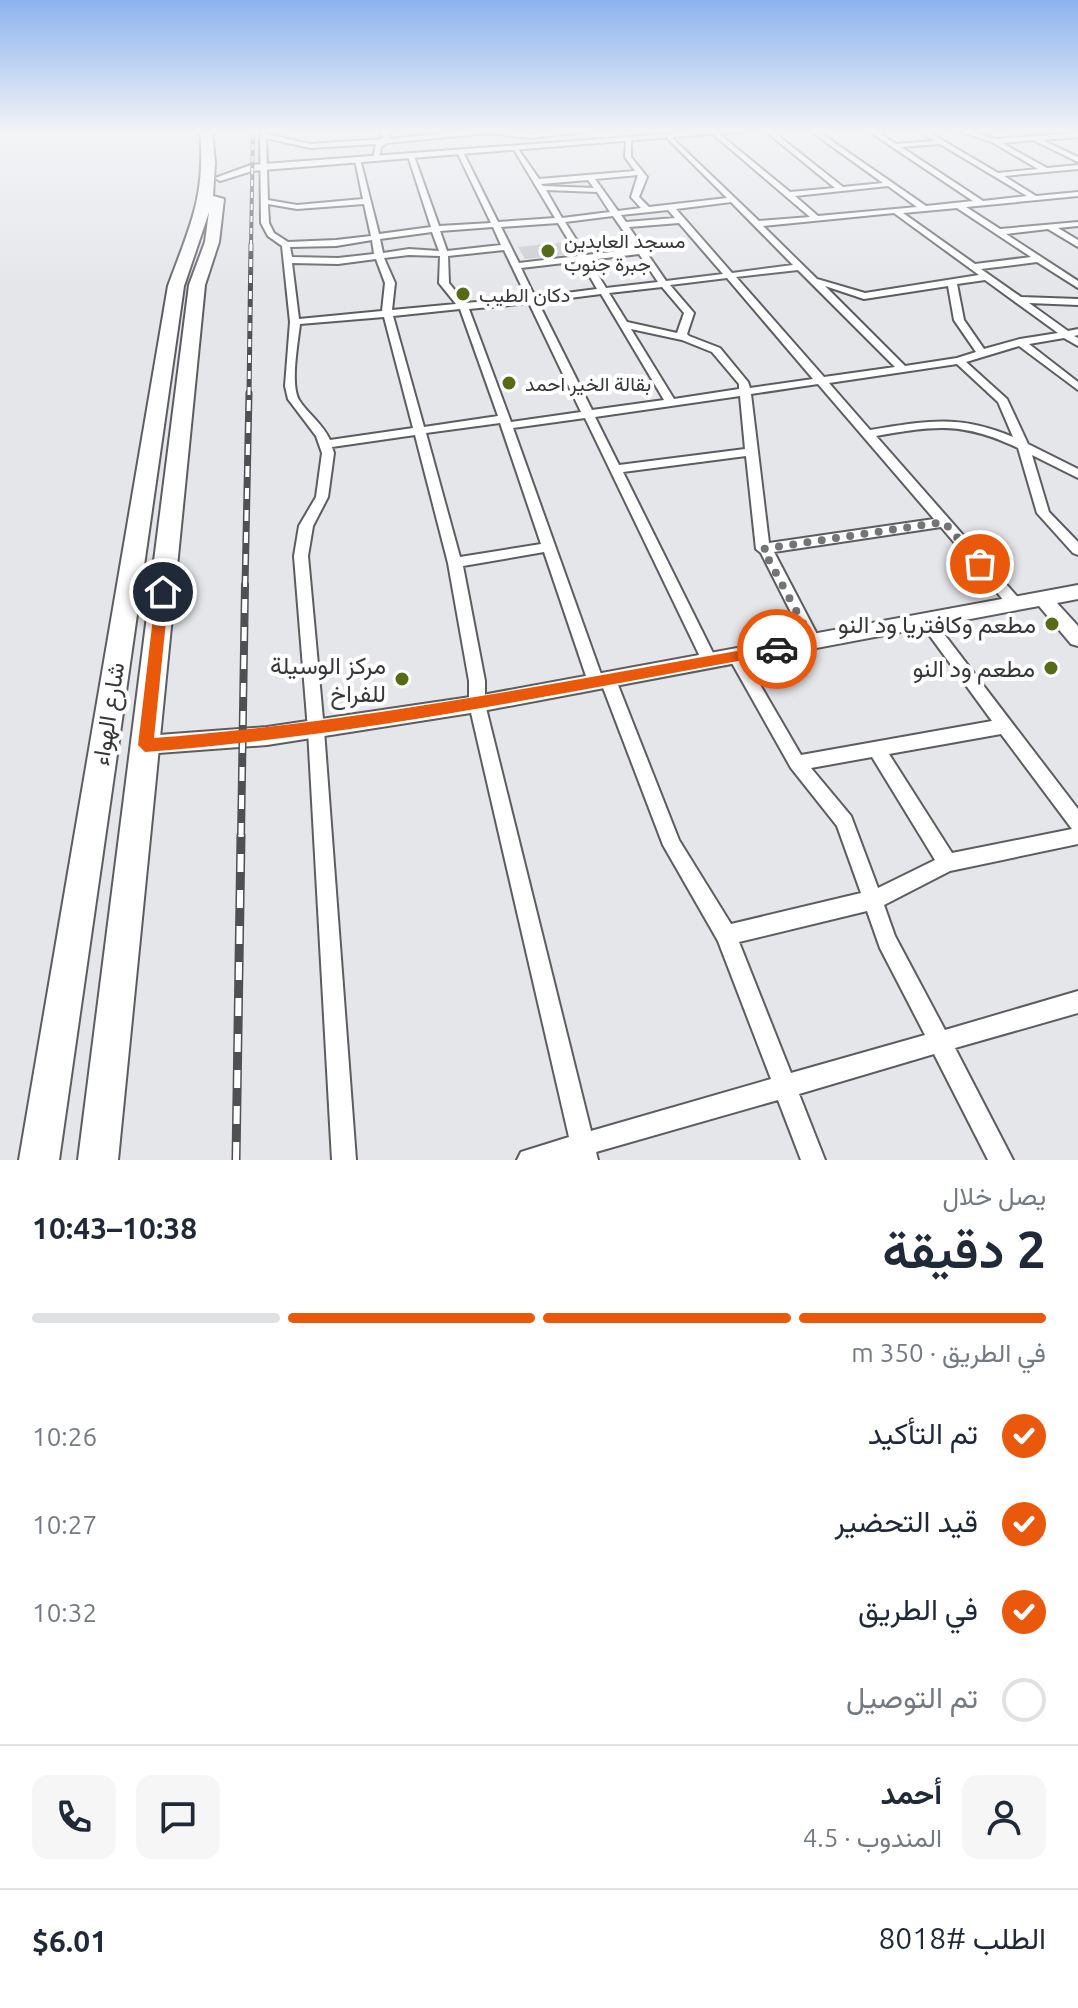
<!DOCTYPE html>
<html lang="ar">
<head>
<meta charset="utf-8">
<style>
  body { margin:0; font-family:Ubuntu,Vazirmatn,sans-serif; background:#f6f6f7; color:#1f2937; direction:rtl; height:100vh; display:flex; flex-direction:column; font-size:30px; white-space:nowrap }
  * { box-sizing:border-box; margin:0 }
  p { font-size:26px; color:#747a83 }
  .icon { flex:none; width:44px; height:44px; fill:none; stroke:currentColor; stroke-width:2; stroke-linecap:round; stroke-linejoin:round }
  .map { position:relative; height:1160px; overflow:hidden; direction:ltr }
  .drawer { display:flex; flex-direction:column; background:#fff; flex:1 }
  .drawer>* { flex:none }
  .pin { position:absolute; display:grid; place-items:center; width:68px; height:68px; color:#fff; margin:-34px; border:4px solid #fff; border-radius:50%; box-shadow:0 2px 8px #0007 }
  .courier { position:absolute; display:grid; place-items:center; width:80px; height:80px; margin:-40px; border:6px solid #ea580c; border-radius:50%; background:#fff; color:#222; box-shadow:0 2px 10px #0007 }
  .head em { font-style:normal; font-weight:600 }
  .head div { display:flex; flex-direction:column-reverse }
  .head { display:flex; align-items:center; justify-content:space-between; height:136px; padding:0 32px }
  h1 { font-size:52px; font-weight:600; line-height:60px }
  .bar { display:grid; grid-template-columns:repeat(4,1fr); gap:12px 8px; align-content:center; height:96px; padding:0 32px }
  .bar i { height:10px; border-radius:6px; background:#e0e1e3 }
  .bar .active { background:#ea580c }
  .bar p { grid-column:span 4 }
  .line { display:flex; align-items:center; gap:20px; padding:0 32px; border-top:2px solid #e0e1e3 }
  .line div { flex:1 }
  .round { display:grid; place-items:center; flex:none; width:84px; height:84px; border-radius:16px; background:#f6f6f7 }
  ol { padding:0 32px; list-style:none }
  li { display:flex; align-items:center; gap:24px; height:88px }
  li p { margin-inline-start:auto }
  li .icon { padding:8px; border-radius:50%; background:#ea580c; color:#fff; stroke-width:4 }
  li:last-child { color:#747a83 }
  li i { width:44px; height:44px; border:4px solid #e0e1e3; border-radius:50% }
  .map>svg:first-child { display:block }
</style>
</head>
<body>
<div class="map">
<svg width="1078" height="1160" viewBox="0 0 1078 1160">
  <rect width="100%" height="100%" fill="#e5e6ea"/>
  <polygon fill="#cacbd0" points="566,242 573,254 525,259 518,247"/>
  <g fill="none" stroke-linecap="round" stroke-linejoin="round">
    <g stroke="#5c5d60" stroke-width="4">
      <g id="minor">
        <path d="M 260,130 L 266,130 L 266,134 L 310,144 L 383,139 L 381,130 L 387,130 L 390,139 L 478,130 L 531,134 L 600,130 L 531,138 L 487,133 L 387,143 L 381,147 L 379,159 L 376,161 L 373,159 L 376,144 L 310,148 L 266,138 L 268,200 L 297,205 L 363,199 L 355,160 L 360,159 L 379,234 L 431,227 L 408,156 L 411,154 L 414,156 L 439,226 L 491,223 L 457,152 L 460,150 L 463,152 L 498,222 L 555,218 L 513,148 L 516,146 L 539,179 L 635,171 L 625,157 L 626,139 L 631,138 L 631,157 L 647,177 L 639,197 L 649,207 L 727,198 L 666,137 L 668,134 L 759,221 L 810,217 L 713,134 L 713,132 L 717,132 L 790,192 L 835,188 L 764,130 L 771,130 L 843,187 L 883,183 L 809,130 L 816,130 L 926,206 L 973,201 L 867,130 L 874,130 L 896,144 L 934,141 L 918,130 L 925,130 L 998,173 L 1038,169 L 992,142 L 955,130 L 965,130 L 995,139 L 1078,133 L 1078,137 L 1042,140 L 1078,157 L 1078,162 L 1033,140 L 1002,143 L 1047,168 L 1078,165 L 1078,169 L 1004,176 L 1036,196 L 1078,192 L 1078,196 L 966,207 L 1000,229 L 1078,222 L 1078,226 L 1058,228 L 1078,240 L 1078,247 L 1048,229 L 1006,234 L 1078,281 L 1078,288 L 1037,262 L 981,269 L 1021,297 L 1078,299 L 1078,305 L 1029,303 L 1068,331 L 1078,329 L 1078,335 L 1074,336 L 1078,338 L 1078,346 L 1064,338 L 1029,344 L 1078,382 L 1078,390 L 1019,346 L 966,362 L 1007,399 L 1028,444 L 1078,469 L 1078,478 L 1032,455 L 1049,512 L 1078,542 L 1078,555 L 1073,553 L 1037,513 L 1018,448 C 962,421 934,426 876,436 L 1021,601 L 1023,605 L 1021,609 L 1011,609 L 941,527 L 774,552 L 821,642 L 818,646 L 808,646 L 761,553 L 756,549 L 746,456 L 623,472 L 717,661 L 714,665 L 704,665 L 585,418 L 513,428 L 602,677 L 608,674 L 614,676 L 616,680 L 679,840 L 731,924 L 861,893 L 837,826 L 791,768 L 728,656 L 731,652 L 741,652 L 801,755 L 992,721 L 919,621 L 921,617 L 931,617 L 1078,809 L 1078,844 L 950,871 L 884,905 L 895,936 L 945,1030 L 1078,991 L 1078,1013 L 955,1048 L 1013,1160 L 988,1160 L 934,1054 L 799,1094 L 825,1160 L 801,1160 L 778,1100 L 596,1152 L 598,1160 L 517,1160 L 521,1152 L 569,1137 L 469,704 L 469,681 L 448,563 L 415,435 L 332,447 L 334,453 L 328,497 L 313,526 L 308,556 L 324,730 L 356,1160 L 332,1160 L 308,730 L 294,556 L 299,526 L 316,497 L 322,453 L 316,436 L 288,399 L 285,386 L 290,322 L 282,246 L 268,236 L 261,223 ZM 940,144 L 1027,196 L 983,201 L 901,147 ZM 638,175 L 631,197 L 641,208 L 618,211 L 595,179 ZM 588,180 L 594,188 L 543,186 L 541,184 ZM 888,186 L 917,207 L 818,216 L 795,196 ZM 546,190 L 597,192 L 610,212 L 562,218 ZM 731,202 L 793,265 L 732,273 L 676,209 ZM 268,204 L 297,209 L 364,204 L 371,236 L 336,240 L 288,242 L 274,233 L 269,223 ZM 957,208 L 1031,257 L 975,264 L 903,213 ZM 668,210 L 675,218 L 626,222 L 621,215 ZM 894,213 L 979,275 L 865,293 L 817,279 L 763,226 ZM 613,216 L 636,249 L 586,255 L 565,222 ZM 558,223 L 578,256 L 519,263 L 501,227 ZM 679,223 L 723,274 L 666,281 L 629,227 ZM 493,227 L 501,245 L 447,251 L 440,231 ZM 432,232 L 439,251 L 409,249 L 383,253 L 380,239 ZM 372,240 L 374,254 L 338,258 L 292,257 L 290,247 L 336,246 ZM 504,250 L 527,298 L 465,303 L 449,283 L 448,256 ZM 639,254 L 658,282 L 606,288 L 589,260 ZM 409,255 L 440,256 L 439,283 L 456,304 L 392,310 L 395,283 L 384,258 ZM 376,259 L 385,283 L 382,311 L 299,319 L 292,263 L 338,264 ZM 581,261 L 597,289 L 535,297 L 521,268 ZM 798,270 L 895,367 L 824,377 L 736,277 ZM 727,278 L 813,379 L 750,388 L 748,382 L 720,348 L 689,336 L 687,334 L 694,313 L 670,285 ZM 985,280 L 1058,333 L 1020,339 L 984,349 L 964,320 L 957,284 ZM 825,286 L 864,299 L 948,286 L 954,320 L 976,352 L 957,358 L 905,366 ZM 662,287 L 684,313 L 677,333 L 627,322 L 609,293 ZM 601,294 L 664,400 L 592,410 L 538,302 ZM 529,303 L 581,412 L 511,422 L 469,309 ZM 460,309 L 498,416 L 424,427 L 393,316 ZM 384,317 L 413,428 L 330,440 C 323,424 308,414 299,400 C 290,384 298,343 300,324 ZM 631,329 L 682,340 L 712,352 L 739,384 L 739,389 L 674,399 ZM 957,364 L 998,402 L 1013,437 C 958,414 927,421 870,430 L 829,383 ZM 818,384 L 934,519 L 769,543 L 751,394 ZM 740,396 L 745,449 L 619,465 L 595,417 ZM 500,423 L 541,544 L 460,557 L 426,433 ZM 544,552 L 588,682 L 590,686 L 596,688 L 602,685 L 663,845 L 718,941 L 771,1079 L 591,1131 L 485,704 L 485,681 L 463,566 ZM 1001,734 L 1072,829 L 952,853 L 889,754 ZM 872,757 L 935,860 L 878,888 L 851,816 L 811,768 ZM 867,911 L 880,948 L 925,1035 L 791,1073 L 739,942 Z"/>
        <polygon points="677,130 684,130 690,135 685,136"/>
      </g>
    </g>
    <g stroke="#5c5d60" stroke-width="4">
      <g id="tertiary">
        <polygon points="722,130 758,130 252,171 220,181 215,178 251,165"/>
        <polygon points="1078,585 1078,599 1057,603 1078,626 1078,646 1071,644 1039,606 477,712 267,745 145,754 137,751 134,745 137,739 145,736 267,727 477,696"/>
      </g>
    </g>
    <g stroke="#5c5d60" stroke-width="4">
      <path id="trunk" d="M 200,130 L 212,130 L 215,163 L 213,196 L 224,199 L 219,242 L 205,285 L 118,1160 L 78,1160 L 189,285 L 205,242 L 209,212 L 184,286 L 59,1160 L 19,1160 L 168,286 C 190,226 206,196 200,130 Z"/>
    </g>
    <use href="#minor" fill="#fff" fill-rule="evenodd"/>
    <use href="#tertiary" fill="#fff" fill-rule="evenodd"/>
    <use href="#trunk" fill="#fff" fill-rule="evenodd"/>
    <g stroke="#505053" stroke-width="4">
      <polyline id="rail-far4" points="251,246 253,130"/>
    </g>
    <g stroke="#505053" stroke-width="5">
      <polyline id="rail-far3" points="249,395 251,244"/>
    </g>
    <g stroke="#505053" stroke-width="7">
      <polyline id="rail-far2" points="245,587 249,393"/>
    </g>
    <g stroke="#505053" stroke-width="8">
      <polyline id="rail-far1" points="241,837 245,585"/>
    </g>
    <g stroke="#505053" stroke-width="9">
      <polyline id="rail" points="236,1160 241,835"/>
    </g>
    <use href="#rail-far4" stroke="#fff" stroke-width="2" stroke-dasharray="6" stroke-linecap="butt"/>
    <use href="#rail-far3" stroke="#fff" stroke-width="3" stroke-dasharray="8" stroke-linecap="butt"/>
    <use href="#rail-far2" stroke="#fff" stroke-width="4" stroke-dasharray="11" stroke-linecap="butt"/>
    <use href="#rail-far1" stroke="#fff" stroke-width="5" stroke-dasharray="14" stroke-linecap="butt"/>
    <use href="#rail" stroke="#fff" stroke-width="6" stroke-dasharray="18" stroke-linecap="butt"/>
  </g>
  <linearGradient id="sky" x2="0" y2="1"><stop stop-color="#8db3ee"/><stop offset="0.45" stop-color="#f3f4f6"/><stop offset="1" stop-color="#f3f4f6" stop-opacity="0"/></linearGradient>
  <rect width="1078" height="292" fill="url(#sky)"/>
  <path fill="#ea580c" d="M 163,587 L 169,592 L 154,738 C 364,722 570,680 777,644 L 784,649 L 777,654 C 567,692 358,736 145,752 L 138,745 L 156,592 Z"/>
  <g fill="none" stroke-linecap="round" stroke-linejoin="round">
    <polyline stroke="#747477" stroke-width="8" stroke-dasharray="0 14.4" points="777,649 813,642 763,549 944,522 980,564"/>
  </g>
  <g fill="#576a16" stroke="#fff" stroke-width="3">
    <circle cx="548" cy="251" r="8"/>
    <circle cx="463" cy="294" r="8"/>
    <circle cx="509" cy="383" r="8"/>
    <circle cx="1052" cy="624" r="8"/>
    <circle cx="1051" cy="668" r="8"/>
    <circle cx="402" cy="679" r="8"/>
  </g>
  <g text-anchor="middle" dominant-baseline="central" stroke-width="8" stroke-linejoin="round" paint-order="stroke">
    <g font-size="20" fill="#373739" stroke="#fff" text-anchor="start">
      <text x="564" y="240">مسجد العابدين<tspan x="564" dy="23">جبرة جنوب</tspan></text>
      <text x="479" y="294">دكان الطيب</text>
      <text x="525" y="383">بقالة الخير احمد</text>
    </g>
    <g font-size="24" fill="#373739" stroke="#fff" text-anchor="end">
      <text x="1036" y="624">مطعم وكافتريا ود النو</text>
      <text x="386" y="665">مركز الوسيلة<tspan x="386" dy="28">للفراخ</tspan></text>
      <text x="1035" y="668">مطعم ود النو</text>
    </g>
    <g font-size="24" fill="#373739" stroke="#fff">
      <text transform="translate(108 714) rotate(-81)">شارع الهواء</text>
    </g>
  </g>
</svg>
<div class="pin" style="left:980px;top:564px;background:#ea580c"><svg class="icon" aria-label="bag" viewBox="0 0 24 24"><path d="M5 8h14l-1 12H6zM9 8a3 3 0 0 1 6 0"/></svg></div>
<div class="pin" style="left:163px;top:592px;background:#1f2937"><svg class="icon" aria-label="home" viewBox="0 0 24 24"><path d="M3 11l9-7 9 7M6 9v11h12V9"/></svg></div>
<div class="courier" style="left:777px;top:649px"><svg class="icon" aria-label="car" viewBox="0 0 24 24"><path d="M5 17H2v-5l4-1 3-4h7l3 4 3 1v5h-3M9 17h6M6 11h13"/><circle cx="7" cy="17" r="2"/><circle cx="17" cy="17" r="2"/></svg></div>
</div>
<section class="drawer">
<div class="head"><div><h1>2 دقيقة</h1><p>يصل خلال</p></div><em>10:38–10:43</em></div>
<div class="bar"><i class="active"></i><i class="active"></i><i class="active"></i><i></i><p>في الطريق · 350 m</p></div>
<ol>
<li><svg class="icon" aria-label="check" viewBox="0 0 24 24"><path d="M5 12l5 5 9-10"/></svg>تم التأكيد<p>10:26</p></li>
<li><svg class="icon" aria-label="check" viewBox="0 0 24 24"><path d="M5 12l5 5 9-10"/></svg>قيد التحضير<p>10:27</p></li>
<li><svg class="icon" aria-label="check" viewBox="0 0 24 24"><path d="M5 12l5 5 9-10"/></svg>في الطريق<p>10:32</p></li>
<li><i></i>تم التوصيل</li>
</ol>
<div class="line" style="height:144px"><a class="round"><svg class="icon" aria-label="person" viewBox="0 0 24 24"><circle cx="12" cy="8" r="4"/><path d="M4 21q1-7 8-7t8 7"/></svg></a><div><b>أحمد</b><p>المندوب · 4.5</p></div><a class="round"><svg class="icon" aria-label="chat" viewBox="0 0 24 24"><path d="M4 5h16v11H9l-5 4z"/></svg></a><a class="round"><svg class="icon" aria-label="phone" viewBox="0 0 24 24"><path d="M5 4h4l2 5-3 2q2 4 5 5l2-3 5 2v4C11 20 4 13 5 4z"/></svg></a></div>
<div class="line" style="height:104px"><div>الطلب #8018</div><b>$6.01</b></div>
</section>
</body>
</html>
